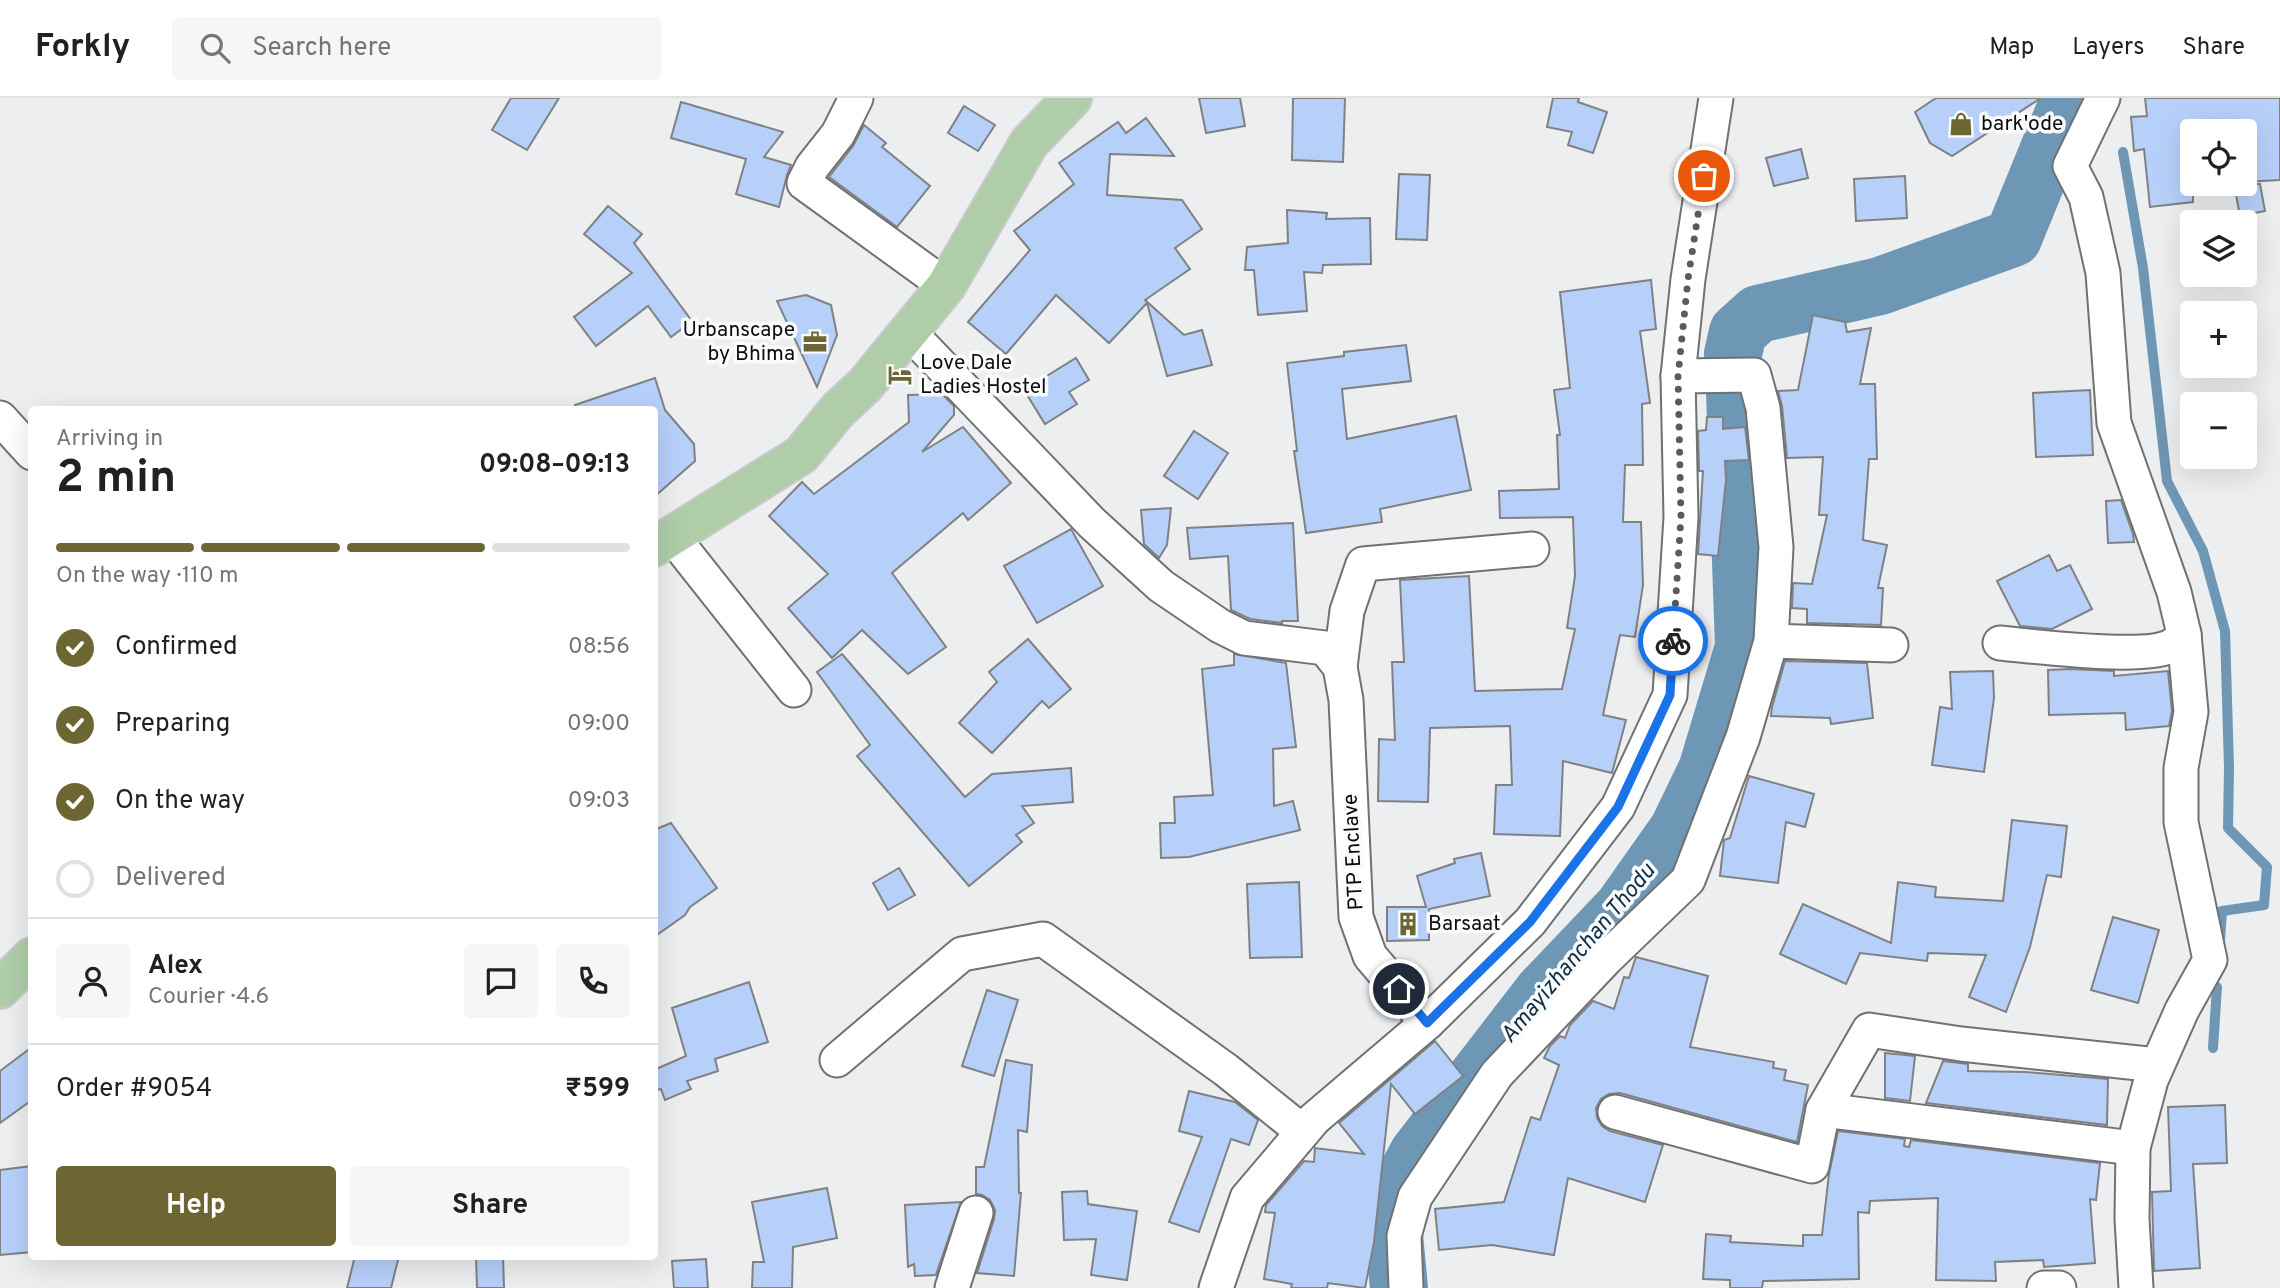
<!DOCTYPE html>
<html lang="en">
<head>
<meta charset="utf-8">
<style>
  body { margin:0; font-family:Overpass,sans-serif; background:#f6f6f6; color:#202124; height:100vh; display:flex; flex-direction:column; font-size:26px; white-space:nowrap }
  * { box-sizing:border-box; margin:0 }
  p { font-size:23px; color:#757577 }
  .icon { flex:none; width:38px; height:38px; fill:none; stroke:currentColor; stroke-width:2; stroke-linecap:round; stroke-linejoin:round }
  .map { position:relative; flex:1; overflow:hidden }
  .side { position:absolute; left:28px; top:308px; width:630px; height:854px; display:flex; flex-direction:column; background:#fff; border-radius:7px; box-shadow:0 7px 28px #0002 }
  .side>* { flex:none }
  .buttons { position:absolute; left:2180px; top:21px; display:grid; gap:14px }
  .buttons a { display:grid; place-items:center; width:77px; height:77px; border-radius:7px; background:#fff; box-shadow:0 7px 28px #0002; font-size:35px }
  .pin { position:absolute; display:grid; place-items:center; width:60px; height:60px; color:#fff; margin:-30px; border:4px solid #fff; border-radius:50%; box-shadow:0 2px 7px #0007 }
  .courier { position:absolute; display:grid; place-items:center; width:70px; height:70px; margin:-35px; border:5px solid #1a73e8; border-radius:50%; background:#fff; color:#222; box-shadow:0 2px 9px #0007 }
  .headline em { font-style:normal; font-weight:700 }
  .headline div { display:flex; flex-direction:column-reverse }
  .headline { display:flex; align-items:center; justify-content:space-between; height:119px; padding:0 28px }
  h1 { font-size:46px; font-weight:700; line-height:52px }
  .bar { display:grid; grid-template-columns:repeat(4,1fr); gap:10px 7px; align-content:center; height:84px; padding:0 28px }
  .bar i { height:9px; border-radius:5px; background:#e0e0e0 }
  .bar .active { background:#6d6632 }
  .bar p { grid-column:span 4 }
  .line { display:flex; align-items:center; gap:18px; padding:0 28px; border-top:2px solid #e0e0e0 }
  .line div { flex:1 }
  .round { display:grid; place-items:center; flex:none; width:74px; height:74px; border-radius:7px; background:#f6f6f6 }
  ol { padding:0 28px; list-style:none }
  li { display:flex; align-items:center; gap:21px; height:77px }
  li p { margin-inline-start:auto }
  li .icon { padding:7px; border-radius:50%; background:#6d6632; color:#fff; stroke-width:4 }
  li:last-child { color:#757577 }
  li i { width:38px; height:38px; border:4px solid #e0e0e0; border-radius:50% }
  .action { display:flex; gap:14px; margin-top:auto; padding:14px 28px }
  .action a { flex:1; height:80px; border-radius:7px; background:#6d6632; color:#fff; font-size:28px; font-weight:700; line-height:80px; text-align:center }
  .action a+a { background:#f6f6f6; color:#202124 }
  header { display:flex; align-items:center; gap:42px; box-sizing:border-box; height:98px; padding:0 35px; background:#fff; border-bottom:2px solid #e0e0e0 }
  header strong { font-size:33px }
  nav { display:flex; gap:38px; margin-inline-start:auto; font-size:24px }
  .search { width:490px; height:63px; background:#f6f6f6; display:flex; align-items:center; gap:18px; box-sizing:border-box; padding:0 24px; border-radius:7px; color:#757577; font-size:26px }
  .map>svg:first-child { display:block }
</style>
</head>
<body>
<header>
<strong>Forkly</strong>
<div class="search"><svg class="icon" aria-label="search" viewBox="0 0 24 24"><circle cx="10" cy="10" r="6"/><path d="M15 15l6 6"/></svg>Search here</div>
<nav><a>Map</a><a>Layers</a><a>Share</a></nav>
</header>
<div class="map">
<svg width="2280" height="1190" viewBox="0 0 2280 1190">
  <rect width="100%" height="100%" fill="#eceef0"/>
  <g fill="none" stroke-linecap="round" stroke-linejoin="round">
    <g stroke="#6e96b5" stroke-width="10">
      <polyline points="2123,54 2143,170 2167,383 2203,453 2225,533 2229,669 2228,730 2267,769 2264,807 2222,813 2220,843"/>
      <polyline points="2213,950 2217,889"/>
    </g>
    <g stroke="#6e96b5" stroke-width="58">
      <polyline points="1733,256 1738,234 1758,216 1880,188 2013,140 2070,0"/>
      <polyline points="1399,1190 1391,1106 1418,1056 1543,894 1623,810 1678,732 1707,672 1744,549 1735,294"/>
    </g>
  </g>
  <g fill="#b7d0fa" stroke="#808183" stroke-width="2">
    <polygon points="511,0 559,0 527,52 492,32"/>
    <polygon points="1199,0 1240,0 1245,28 1206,35"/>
    <polygon points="1293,0 1345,0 1343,64 1292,62"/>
    <polygon points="1553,0 1579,0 1578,4 1607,14 1593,55 1568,47 1572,34 1547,29"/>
    <polygon points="1936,0 2041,0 1952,58 1930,45 1915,14"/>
    <polygon points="2145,0 2280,0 2280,82 2245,84 2245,33 2193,33 2193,104 2150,109 2144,51 2134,53 2131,19 2147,18"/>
    <polygon points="681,4 783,34 764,59 791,67 787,77 779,109 736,96 746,61 671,40"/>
    <polygon points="964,8 995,27 978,53 948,35"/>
    <polygon points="1146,20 1174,58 1110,56 1107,97 1182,102 1202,131 1175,150 1190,171 1145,202 1184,237 1202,232 1212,267 1167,278 1147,205 1109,245 1056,197 1006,256 968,224 1030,152 1014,133 1074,86 1059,65 1118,24 1126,35"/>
    <polygon points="864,27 886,45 882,49 930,88 897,129 829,79 853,48"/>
    <polygon points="1801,51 1808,80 1774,88 1766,60"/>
    <polygon points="1399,76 1430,77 1427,142 1396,141"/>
    <polygon points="1905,78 1907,120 1856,123 1854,81"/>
    <polygon points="2234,86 2260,86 2265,113 2240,118"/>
    <polygon points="608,108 642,136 634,145 692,223 671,239 648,208 596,248 574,219 632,175 584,136"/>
    <polygon points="1287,112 1327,115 1326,121 1370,120 1371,166 1323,167 1322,175 1304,174 1307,213 1258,217 1254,172 1245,172 1247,149 1288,145"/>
    <polygon points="1651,182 1656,231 1640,233 1650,305 1642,306 1643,367 1625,367 1623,424 1641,424 1643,487 1635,539 1620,537 1603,617 1626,622 1612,675 1563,663 1560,738 1494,736 1496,687 1512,687 1510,628 1430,630 1428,704 1378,703 1379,641 1395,642 1392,564 1404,564 1400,482 1469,478 1475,593 1562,591 1575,531 1567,530 1575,478 1573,419 1500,420 1499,393 1559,391 1557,337 1560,337 1554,292 1570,290 1560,194"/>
    <polygon points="806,197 831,207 837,237 817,289 777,203"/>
    <polygon points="1813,217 1845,224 1847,234 1871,230 1860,286 1875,286 1877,361 1869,361 1863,442 1887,447 1878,490 1883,490 1881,527 1807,525 1807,511 1792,510 1793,485 1812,486 1827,417 1819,417 1823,359 1787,360 1782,308 1778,293 1798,292"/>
    <polygon points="1406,247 1411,283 1342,291 1347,341 1456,318 1471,392 1380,411 1382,424 1306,435 1294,353 1297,353 1287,265 1344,258 1344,254"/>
    <polygon points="1076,260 1089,282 1069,294 1077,306 1045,326 1024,292"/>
    <polygon points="655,280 665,312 694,346 695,363 654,399 654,312 576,312 575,307"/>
    <polygon points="2090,292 2093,357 2036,359 2033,295"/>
    <polygon points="942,296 954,308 954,317 922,354 963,329 1011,385 968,422 963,415 892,475 946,549 908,576 862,532 832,560 788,510 828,476 769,418 802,384 814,396 909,324 908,297"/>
    <polygon points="1707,319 1723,319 1723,331 1745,329 1749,362 1725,363 1726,382 1718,458 1698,456 1703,373 1699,373 1698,333 1706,332"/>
    <polygon points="1194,333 1228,355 1198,401 1164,378"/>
    <polygon points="2121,402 2133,436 2134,444 2108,445 2106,403"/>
    <polygon points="1171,410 1167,447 1159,460 1144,446 1141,412"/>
    <polygon points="1293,425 1298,523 1282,523 1282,525 1250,521 1231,512 1228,458 1190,461 1187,430"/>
    <polygon points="1071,431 1103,488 1037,525 1004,468"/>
    <polygon points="2049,457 2057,473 2070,467 2092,511 2052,531 2020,528 1997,483"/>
    <polygon points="1028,541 1071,591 1049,610 1042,603 992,655 959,625 997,584 989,574"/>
    <polygon points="842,556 965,699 992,676 1071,670 1073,704 1022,708 1034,725 1016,737 1022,744 969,788 857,658 870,647 817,574"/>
    <polygon points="1234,556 1286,565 1296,649 1273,651 1274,708 1293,703 1300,732 1189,759 1161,760 1160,725 1175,725 1174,699 1213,697 1202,571 1234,567"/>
    <polygon points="1785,563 1867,565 1873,620 1831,626 1830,620 1771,618 1772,609"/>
    <polygon points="2070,571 2114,573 2114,578 2168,573 2172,613 2169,628 2126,632 2125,615 2049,617 2048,572"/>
    <polygon points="1993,573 1994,600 1984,674 1932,667 1940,609 1952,611 1950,574"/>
    <polygon points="1749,678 1814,696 1805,729 1786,724 1778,785 1720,778 1724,742 1730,740"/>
    <polygon points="2012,722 2067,728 2061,779 2047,777 2030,849 2006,914 1969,899 1986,857 1928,855 1927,863 1860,855 1846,886 1780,856 1803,806 1891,845 1898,784 1936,789 1935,799 2003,803"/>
    <polygon points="671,725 717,790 690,809 685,817 654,839 654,732"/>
    <polygon points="1481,755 1490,798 1429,811 1429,842 1387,843 1387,809 1426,809 1417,778 1455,765 1454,761"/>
    <polygon points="899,770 915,797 888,812 873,785"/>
    <polygon points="1299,784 1302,859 1250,860 1247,786"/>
    <polygon points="2113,819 2159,832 2138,905 2091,892"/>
    <polygon points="1636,859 1708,878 1690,949 1774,964 1773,970 1786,972 1784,982 1808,987 1797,1044 1620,995 1609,996 1601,1001 1596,1010 1597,1020 1602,1028 1610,1033 1663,1047 1645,1104 1568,1080 1554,1157 1492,1147 1439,1152 1435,1111 1504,1104 1531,1019 1540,1022 1559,967 1544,960 1550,948 1560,938 1565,940 1570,927 1593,903 1614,911 1624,879 1629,880"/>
    <polygon points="749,884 768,944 715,961 718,973 687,983 691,991 665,1002 661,991 654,993 654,972 686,958 672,910"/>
    <polygon points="987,892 1018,902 994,978 962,968"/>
    <polygon points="1435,943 1463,978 1415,1016 1391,986 1374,1144 1365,1190 1328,1185 1327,1190 1291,1190 1292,1186 1264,1181 1275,1115 1265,1114 1266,1107 1304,1063 1314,1064 1315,1050 1364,1056 1339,1025"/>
    <polygon points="32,949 32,1002 0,1025 0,973"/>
    <polygon points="1885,955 1915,958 1910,1003 1885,1000"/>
    <polygon points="1006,962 1032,967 1027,1034 1018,1032 1019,1095 1021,1095 1014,1178 977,1175 994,1121 995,1112 990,1102 982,1097 976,1096 976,1069 984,1069"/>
    <polygon points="1943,963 1968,966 1968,973 2026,974 2108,981 2107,1027 1926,1005"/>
    <polygon points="1189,993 1235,1004 1258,1022 1249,1047 1231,1041 1199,1134 1169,1124 1202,1039 1179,1033"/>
    <polygon points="2225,1007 2227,1065 2193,1066 2200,1170 2154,1173 2152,1094 2171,1093 2168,1009"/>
    <polygon points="1838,1033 1905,1041 1904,1048 1909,1049 1911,1042 2100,1065 2096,1102 2090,1101 2095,1165 2044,1169 2043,1162 1995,1164 1996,1183 1936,1182 1938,1100 1870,1103 1869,1115 1858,1114 1859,1181 1763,1183 1762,1190 1730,1190 1730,1182 1703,1181 1706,1136 1731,1138 1730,1144 1803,1148 1803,1137 1822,1137 1829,1076"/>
    <polygon points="32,1068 32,1154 0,1157 0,1072"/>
    <polygon points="827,1090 837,1140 793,1149 792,1190 752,1190 753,1164 764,1164 752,1104"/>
    <polygon points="1087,1093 1088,1106 1137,1113 1127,1182 1091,1177 1096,1141 1064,1142 1062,1094"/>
    <polygon points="961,1104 936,1177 915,1178 914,1166 908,1169 905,1107"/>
    <polygon points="355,1158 399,1158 391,1190 347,1190"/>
    <polygon points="476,1158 503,1158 504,1190 477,1190"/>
    <polygon points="706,1161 708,1190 674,1190 672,1163"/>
  </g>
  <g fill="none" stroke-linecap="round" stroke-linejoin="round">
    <g stroke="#707173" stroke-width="37">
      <g id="minor">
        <polyline points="856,0 838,36 812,69 804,85 946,188"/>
        <polyline points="908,233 1092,425 1161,488 1220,528 1244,540 1325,550 1340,569 1346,602 1356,819 1370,858 1427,925"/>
        <polyline points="0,320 32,355"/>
        <polyline points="672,438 794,592"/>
        <polyline points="1771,543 1891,547"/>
        <path d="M 2000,545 C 2033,548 2147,563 2173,547 C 2177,545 2181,539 2184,536 L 2174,494 L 2114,325 L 2103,175 L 2086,99 L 2070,68 L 2103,0"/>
        <polyline points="1340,569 1347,513 1363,466 1532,451"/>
        <polyline points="837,962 962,856 1043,841 1226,972 1303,1034"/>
        <polyline points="1823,1012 1869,932 1961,946 2157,967"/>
        <polyline points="1615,1014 1812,1068 1823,1012 2133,1050"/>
        <polyline points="952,1190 976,1115"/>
        <polyline points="1216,1190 1247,1100 1314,1021 1427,925 1530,824 1618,709 1670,597 1681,419 1678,278 1688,181 1716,0"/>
        <polyline points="1406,1190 1404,1138 1415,1099 1497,976 1607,860 1688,782 1743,639 1771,543 1776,449 1763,310 1754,277 1678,278"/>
        <polyline points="2044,1190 2059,1190"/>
        <polyline points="2136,1190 2132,1121 2133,1050 2151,982 2182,912 2210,862 2181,724 2181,670 2191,614 2184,536"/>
      </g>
    </g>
    <g stroke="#c9caca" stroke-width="42">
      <g id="major">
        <polyline points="654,449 801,357 838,312 865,287 946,188 1029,45 1072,0"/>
        <polyline points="0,891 32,859"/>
      </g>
    </g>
    <use href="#minor" stroke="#fff" stroke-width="33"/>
    <use href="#major" stroke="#afcda9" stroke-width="38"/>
  </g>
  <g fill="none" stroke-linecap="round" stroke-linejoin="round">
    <polyline stroke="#5a5b5c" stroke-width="7" stroke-dasharray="0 12.6" points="1673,543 1681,419 1678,278 1688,181 1704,78"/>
    <polyline stroke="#1a73e8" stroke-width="9" points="1399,891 1427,925 1530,824 1618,709 1670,597 1673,543"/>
  </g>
  <defs>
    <g id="shop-bare" transform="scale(1.89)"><path d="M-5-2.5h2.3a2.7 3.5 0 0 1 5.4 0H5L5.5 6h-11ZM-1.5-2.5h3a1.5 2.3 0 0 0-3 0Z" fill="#6d6632" stroke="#fafbfd" stroke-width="2.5" paint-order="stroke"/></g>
    <g id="office-bare" transform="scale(1.89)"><path d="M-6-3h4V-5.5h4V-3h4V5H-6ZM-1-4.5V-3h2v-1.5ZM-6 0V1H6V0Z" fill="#6d6632" stroke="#fafbfd" stroke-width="2.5" paint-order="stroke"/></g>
    <g id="hotel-bare" transform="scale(1.89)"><path d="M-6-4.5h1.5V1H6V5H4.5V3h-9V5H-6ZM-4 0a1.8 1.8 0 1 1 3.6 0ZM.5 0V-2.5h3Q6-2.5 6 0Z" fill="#6d6632" stroke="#fafbfd" stroke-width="2.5" paint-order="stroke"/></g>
    <g id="building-bare" transform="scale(1.89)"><path d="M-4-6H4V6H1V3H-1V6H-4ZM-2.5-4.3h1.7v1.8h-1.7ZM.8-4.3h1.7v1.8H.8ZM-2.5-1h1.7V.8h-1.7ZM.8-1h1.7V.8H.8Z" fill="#6d6632" stroke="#fafbfd" stroke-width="2.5" paint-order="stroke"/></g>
  </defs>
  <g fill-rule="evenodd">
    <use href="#shop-bare" x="1961" y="26"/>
    <use href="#office-bare" x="815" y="244"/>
    <use href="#hotel-bare" x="900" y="277"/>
    <use href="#building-bare" x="1408" y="826"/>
  </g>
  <g text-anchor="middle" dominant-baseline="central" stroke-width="7" stroke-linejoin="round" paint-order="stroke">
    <g font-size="21" fill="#0b0c0c" stroke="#fafbfd" text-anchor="start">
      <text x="1981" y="26">bark'ode</text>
      <text x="795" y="232" text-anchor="end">Urbanscape<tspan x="795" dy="24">by Bhima</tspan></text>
      <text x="920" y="265">Love Dale<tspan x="920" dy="24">Ladies Hostel</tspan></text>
      <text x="1428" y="826">Barsaat</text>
    </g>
    <g font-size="21" fill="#0b0c0c" stroke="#fafbfd">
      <text transform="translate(1354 754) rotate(-93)">PTP Enclave</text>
    </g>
    <g font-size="23" font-style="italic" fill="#0e2f46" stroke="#fafbfd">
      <text transform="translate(1579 856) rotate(-50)">Amayizhanchan Thodu</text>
    </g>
  </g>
</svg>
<div class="buttons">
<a><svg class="icon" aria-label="locate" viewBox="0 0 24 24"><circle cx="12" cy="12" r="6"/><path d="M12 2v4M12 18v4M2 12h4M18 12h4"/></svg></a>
<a><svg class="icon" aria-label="layers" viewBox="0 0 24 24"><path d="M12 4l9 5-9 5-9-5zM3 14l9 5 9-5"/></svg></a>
<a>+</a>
<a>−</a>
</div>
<div class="pin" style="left:1704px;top:78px;background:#ea580c"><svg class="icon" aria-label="bag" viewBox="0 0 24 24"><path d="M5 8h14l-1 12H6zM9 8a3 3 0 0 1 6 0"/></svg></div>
<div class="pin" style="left:1399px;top:891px;background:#1f2937"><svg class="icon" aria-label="home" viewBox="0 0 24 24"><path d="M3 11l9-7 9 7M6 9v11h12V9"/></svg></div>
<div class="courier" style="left:1673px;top:543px"><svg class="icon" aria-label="bike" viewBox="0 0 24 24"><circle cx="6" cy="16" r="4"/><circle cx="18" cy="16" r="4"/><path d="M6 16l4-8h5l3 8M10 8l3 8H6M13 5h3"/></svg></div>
<section class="side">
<div class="headline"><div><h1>2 min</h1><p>Arriving in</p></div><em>09:08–09:13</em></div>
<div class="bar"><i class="active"></i><i class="active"></i><i class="active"></i><i></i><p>On the way · 110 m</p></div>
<ol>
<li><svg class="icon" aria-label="check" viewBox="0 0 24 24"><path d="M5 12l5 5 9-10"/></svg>Confirmed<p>08:56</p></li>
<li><svg class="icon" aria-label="check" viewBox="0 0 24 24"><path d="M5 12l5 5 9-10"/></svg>Preparing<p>09:00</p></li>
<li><svg class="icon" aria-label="check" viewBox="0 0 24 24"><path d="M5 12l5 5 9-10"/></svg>On the way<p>09:03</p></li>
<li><i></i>Delivered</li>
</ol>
<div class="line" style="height:126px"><a class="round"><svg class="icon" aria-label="person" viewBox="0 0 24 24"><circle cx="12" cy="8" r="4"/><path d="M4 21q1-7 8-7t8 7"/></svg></a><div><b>Alex</b><p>Courier · 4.6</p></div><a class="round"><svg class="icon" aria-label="chat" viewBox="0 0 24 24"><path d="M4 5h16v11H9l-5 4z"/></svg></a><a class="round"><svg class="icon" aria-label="phone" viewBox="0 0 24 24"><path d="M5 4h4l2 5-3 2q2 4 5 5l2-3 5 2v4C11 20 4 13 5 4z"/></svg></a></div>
<div class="line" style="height:91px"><div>Order #9054</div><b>₹599</b></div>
<div class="action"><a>Help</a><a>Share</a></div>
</section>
</div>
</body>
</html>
